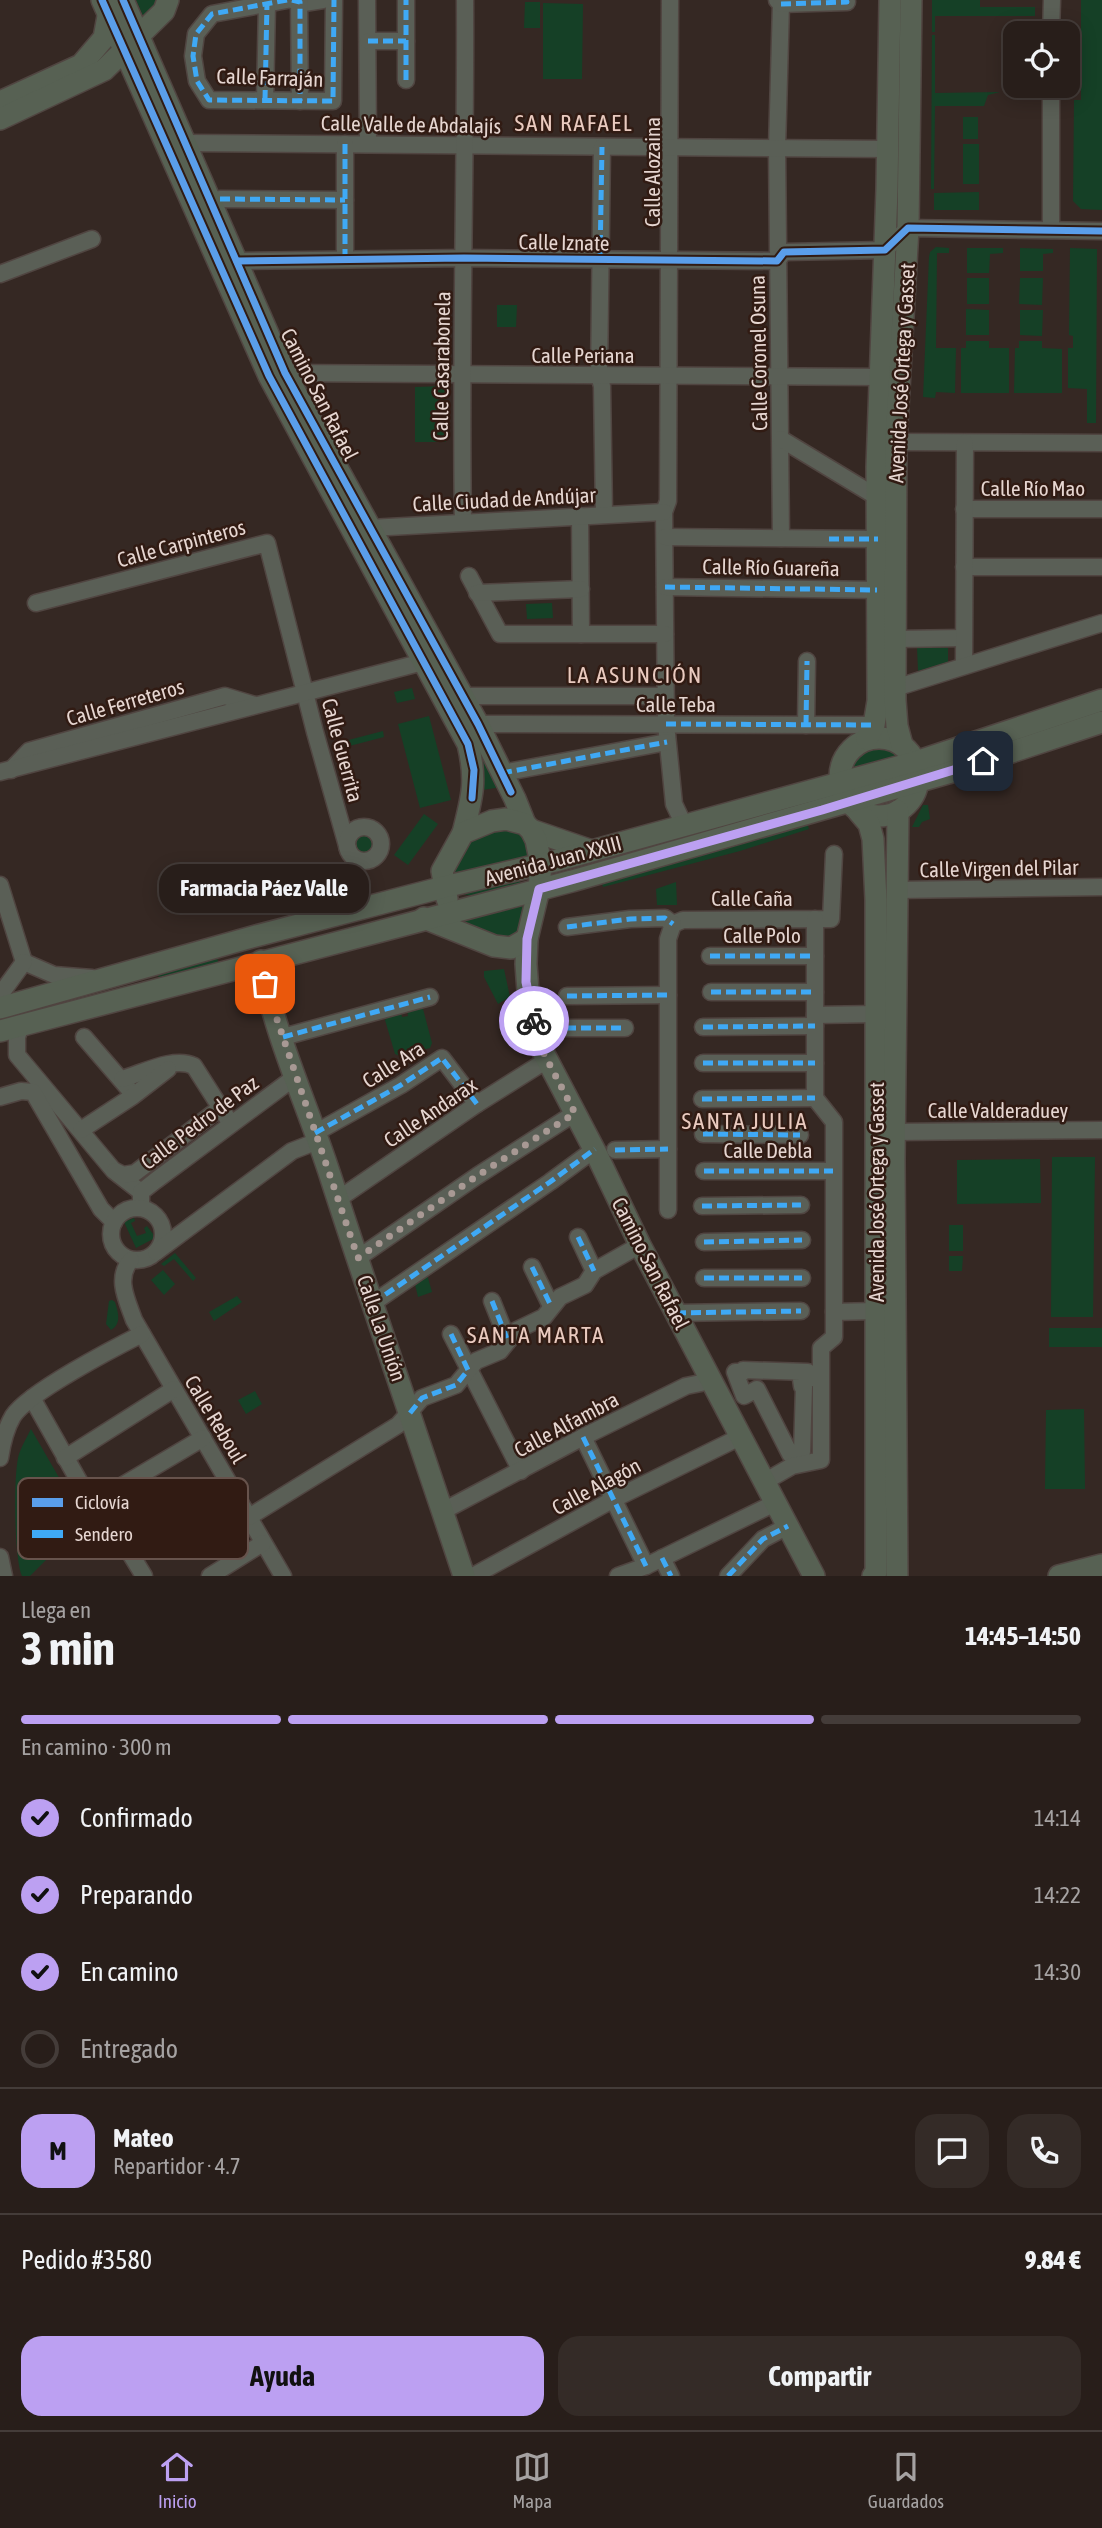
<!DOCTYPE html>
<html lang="es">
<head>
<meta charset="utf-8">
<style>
  body { margin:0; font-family:"Asap Condensed",sans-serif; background:#342b27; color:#f1f3f6; height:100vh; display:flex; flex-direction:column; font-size:26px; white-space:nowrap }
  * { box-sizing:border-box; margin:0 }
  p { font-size:23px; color:#a5a2a2 }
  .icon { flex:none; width:38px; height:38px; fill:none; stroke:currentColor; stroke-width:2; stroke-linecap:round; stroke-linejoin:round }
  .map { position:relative; height:1576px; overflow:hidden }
  .details { display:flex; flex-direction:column; background:#281e1a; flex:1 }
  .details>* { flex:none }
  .fabs { position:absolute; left:1003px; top:21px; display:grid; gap:14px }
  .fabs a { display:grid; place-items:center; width:77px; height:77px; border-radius:14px; background:#281e1a; box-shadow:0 4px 18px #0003,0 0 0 2px #443c39; font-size:35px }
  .pin { position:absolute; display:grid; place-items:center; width:60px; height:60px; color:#fff; margin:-30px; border-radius:14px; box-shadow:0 4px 10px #0006 }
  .courier { position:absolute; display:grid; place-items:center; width:70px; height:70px; margin:-35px; border:5px solid #bca0f2; border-radius:50%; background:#fff; color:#222; box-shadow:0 2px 9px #0007 }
  .bubble { position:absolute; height:49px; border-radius:21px; background:#281e1a; box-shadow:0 4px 18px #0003,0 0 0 2px #443c39; font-size:23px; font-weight:700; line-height:49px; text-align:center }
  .summary em { font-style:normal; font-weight:700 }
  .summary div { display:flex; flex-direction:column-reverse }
  .summary { display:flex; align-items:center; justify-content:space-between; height:119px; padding:0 21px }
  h1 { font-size:46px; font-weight:700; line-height:52px }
  .bar { display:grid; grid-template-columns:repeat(4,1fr); gap:10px 7px; align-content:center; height:84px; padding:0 21px }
  .bar i { height:9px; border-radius:5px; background:#443c39 }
  .bar .on { background:#bca0f2 }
  .bar p { grid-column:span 4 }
  .line { display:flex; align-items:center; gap:18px; padding:0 21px; border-top:2px solid #443c39 }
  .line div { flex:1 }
  .round { display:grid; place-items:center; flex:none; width:74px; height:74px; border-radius:21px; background:#342b27 }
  ol { padding:0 21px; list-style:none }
  li { display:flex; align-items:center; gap:21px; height:77px }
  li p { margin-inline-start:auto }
  li .icon { padding:7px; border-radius:50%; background:#bca0f2; color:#111; stroke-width:4 }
  li:last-child { color:#a5a2a2 }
  li i { width:38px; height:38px; border:4px solid #443c39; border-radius:50% }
  .primary-button { display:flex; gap:14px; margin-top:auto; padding:14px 21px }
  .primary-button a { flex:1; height:80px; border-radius:21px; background:#bca0f2; color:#111; font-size:28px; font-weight:700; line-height:80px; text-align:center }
  .primary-button a+a { background:#342b27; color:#f1f3f6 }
  .tabs { display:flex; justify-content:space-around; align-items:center; height:98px; border-top:2px solid #443c39; background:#281e1a; font-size:19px; color:#a5a2a2 }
  .tabs a { display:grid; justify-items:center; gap:4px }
  .tabs .on { color:#bca0f2 }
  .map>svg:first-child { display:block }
</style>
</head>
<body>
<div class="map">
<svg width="1102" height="1576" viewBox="0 0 1102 1576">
  <rect width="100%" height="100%" fill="#352823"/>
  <g fill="#154026">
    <polygon points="136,0 161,0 154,9 143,16"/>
    <polygon points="932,0 980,0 980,7 1035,7 1035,16 935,16 935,32 932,32"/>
    <polygon points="1081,0 1102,0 1102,210 1081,209 1073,201 1074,100 1081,100"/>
    <polygon points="525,2 540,2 540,28 524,28"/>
    <polygon points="543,3 583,4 582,79 543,79"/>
    <polygon points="932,35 935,35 935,93 1000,92 988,95 984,106 935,106 934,189 931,189"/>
    <rect x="963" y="117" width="15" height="22"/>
    <rect x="963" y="144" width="16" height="40"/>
    <polygon points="979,192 979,210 934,210 934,193"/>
    <polygon points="936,247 949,248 949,253 937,253 936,348 956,348 955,393 936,392 935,398 923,397 929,257 930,252"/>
    <polygon points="967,248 1003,248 1003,253 990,254 989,273 967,273"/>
    <polygon points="1020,248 1053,249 1053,253 1043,254 1043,271 1020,271"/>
    <polygon points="1070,248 1097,249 1096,423 1087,423 1087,389 1068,388 1068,348 1073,348 1073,336 1069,335"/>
    <rect x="967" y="278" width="22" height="26"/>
    <polygon points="1020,278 1043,278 1042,305 1019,304"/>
    <polygon points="497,305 517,305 516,327 497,327"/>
    <polygon points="966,309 989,310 989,335 966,335"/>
    <polygon points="1020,310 1043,310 1042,336 1020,335"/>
    <polygon points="966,341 989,341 989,348 1009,348 1009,393 961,393 961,348 966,348"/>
    <polygon points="1019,341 1042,341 1042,348 1062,349 1062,393 1014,393 1015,348 1019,348"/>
    <polygon points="445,386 446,442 415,442 415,387"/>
    <polygon points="552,603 553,618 527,619 526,604"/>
    <polygon points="917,647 948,648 948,662 918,671"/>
    <polygon points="412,688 415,699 397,703 394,692"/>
    <polygon points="429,716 451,800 420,808 398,724"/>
    <polygon points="472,726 502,787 482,790 480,755"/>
    <polygon points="383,731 384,737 338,749 337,743"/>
    <path d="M 880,745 L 889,747 L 900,756 L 849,768 C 855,753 864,747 880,745 Z"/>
    <polygon points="799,805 597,864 595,858"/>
    <polygon points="923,805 928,805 930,819 922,822 919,827 912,827"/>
    <polygon points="424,814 438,824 408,865 394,855"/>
    <polygon points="807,823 809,829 740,851 603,887 601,881 738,845"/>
    <path d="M 499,829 L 512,829 L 522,832 L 531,856 L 451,879 C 455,847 469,837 499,829 Z"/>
    <circle cx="365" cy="844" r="11"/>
    <polygon points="512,880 520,881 520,884 473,896 463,894 465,892"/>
    <polygon points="676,882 677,905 657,905 656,889"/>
    <polygon points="527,899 517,936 507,941 453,922"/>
    <polygon points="217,956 218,962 159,978 157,972"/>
    <polygon points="504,969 510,997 498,1004 484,977 484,971"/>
    <polygon points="513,1005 519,1025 517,1028 513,1028 503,1011"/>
    <polygon points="419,1007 423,1009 432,1043 430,1048 418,1051 416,1046 411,1048 412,1053 400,1056 395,1054 385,1020 388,1016 401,1012 402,1017 408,1016 407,1010"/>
    <polygon points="1052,1157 1095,1157 1093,1317 1051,1317"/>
    <polygon points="1040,1159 1041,1203 957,1204 957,1160"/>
    <polygon points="134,1218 135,1221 131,1223 137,1236 146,1233 144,1228 147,1226 153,1234 153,1239 136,1248 124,1222"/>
    <rect x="949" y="1225" width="14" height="26"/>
    <polygon points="175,1253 196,1278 193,1281 174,1259 164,1266 161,1264"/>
    <polygon points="949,1256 963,1256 962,1271 949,1271"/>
    <polygon points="163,1270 175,1284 164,1295 151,1280"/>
    <polygon points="426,1271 432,1292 418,1297 414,1280"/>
    <polygon points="237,1296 242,1302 214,1321 209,1312"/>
    <path d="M 112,1300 L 115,1302 C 118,1312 122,1324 111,1330 L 106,1324 L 109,1301 Z"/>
    <rect x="1049" y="1328" width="53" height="19"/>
    <polygon points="255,1391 262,1404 246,1414 238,1400"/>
    <polygon points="1084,1409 1085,1489 1045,1489 1046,1410"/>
    <path d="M 31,1429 L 91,1533 L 54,1552 L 30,1576 L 22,1576 C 14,1558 13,1473 19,1454 C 22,1445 27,1437 31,1429 Z"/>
  </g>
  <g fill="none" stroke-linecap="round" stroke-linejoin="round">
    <g stroke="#504541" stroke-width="19">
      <g id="minor">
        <polyline points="287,0 212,14 196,34 193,56 197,81 209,100 333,101 334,0"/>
        <polyline points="292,0 304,3 323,0"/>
        <polyline points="299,0 300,101"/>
        <polyline points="367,0 368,144"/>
        <polyline points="670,0 668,501 664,512 666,724 674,804 684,825"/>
        <polyline points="777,0 781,4 777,148 781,538"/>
        <polyline points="781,4 847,2 846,0"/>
        <polyline points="1051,33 1052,0"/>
        <polyline points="368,41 406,41"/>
        <polyline points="406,80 406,0"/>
        <polyline points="265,100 267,3"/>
        <polyline points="187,143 888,149"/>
        <polyline points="345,144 345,259"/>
        <polyline points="602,147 599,376 602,386 604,514"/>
        <polyline points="220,199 345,200"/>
        <polyline points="1051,230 1051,86"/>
        <polyline points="237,261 464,258 777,261 784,252 885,250 908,228 1102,231"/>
        <polyline points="0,274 92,239"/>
        <polyline points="285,373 881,377"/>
        <polyline points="781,439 877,497"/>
        <polyline points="896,442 1102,443"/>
        <polyline points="964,509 1102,509"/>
        <polyline points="580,516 581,634"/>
        <path d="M 463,522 C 460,348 466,174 465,0"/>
        <polyline points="365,535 370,528 664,512"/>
        <polyline points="665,537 878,539"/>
        <polyline points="964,567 1102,567"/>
        <polyline points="469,576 500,634 665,634"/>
        <polyline points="665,587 877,590"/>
        <polyline points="477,593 581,589"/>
        <polyline points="36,603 267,543 315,732 348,849"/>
        <polyline points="895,639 963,638"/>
        <polyline points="964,665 965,443"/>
        <polyline points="895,688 1102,623"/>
        <polyline points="462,696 664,696"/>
        <polyline points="478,724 874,725"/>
        <polyline points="806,725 807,661"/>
        <polyline points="11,770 29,751 225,696 255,705"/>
        <polyline points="0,772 423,662"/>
        <polyline points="502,773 667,742"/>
        <circle cx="364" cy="844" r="17"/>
        <polyline points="0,885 24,962"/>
        <polyline points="896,890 1102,887"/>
        <polyline points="673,924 683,920 831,919 834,854"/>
        <polyline points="567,927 630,919 665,918 673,924"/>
        <polyline points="710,956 815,956"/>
        <polyline points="24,962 54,975 92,978"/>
        <polyline points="711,992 815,992"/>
        <polyline points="0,995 24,962"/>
        <polyline points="567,996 668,995"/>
        <polyline points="815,1015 876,1014"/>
        <polyline points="21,1025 17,1037 17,1055 114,1171 141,1192"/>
        <polyline points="703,1027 815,1026"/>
        <polyline points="536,1028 625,1028"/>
        <polyline points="84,1037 128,1088"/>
        <polyline points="283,1037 430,997"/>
        <polyline points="703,1063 815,1063"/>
        <path d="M 122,1079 C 143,1073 174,1056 194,1066 L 231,1124"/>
        <polyline points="0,1097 21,1091 33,1092 101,1209 114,1222"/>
        <polyline points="702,1099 815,1098"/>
        <polyline points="81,1130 133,1096 168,1069"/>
        <polyline points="895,1132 1102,1130"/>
        <polyline points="315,1133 401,1085 442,1058 477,1104"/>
        <polyline points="703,1134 800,1135"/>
        <polyline points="615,1150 668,1149"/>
        <polyline points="115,1171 123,1175 135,1173 220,1108"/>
        <polyline points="704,1171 833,1171"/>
        <polyline points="337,1200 477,1104 547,1060"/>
        <polyline points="702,1206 801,1205"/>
        <polyline points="141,1207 141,1192 155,1181 295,1077"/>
        <circle cx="137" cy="1234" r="26"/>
        <polyline points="668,1210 668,939 673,924"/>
        <polyline points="578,1237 594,1271"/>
        <polyline points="704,1242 802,1240"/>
        <polyline points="156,1252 292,1151 318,1141"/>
        <polyline points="358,1258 477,1176 575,1113"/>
        <path d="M 131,1260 C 115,1278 127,1300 134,1320 L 283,1576"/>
        <polyline points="532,1267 551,1306"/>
        <polyline points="704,1278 802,1278"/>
        <polyline points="492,1301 508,1341"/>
        <polyline points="373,1303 550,1182 595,1149"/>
        <polyline points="834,1312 876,1311"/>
        <polyline points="676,1313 801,1311"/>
        <polyline points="451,1334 521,1471"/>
        <polygon points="743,1370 808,1372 809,1379 801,1379 802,1386 804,1387 802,1452 790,1454 757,1389 744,1396 735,1372 743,1372"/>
        <polyline points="32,1398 88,1497 100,1504 144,1576"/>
        <polyline points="583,1437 646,1566"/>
        <path d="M 0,1458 C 2,1444 6,1428 13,1416 C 29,1392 114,1348 142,1334"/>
        <polyline points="65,1458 174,1389"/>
        <polyline points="764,1482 792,1466 821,1460 821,1348 834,1337 834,1122 815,1098 815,919"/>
        <polyline points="100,1504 103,1497 203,1438"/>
        <polyline points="443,1511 583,1437 686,1386 711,1381"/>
        <polyline points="249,1517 398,1425 422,1398 456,1385 476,1361 500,1351 517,1330 544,1317 560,1297 585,1285 594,1271 640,1245"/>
        <polyline points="129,1552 234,1491"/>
        <polyline points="0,1557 4,1576"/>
        <polyline points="662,1558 671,1576"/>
        <polyline points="210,1576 263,1543"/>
        <polyline points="473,1576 614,1499 740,1437"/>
        <polyline points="618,1576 646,1566 775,1503"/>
        <polyline points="728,1576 763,1539 788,1526"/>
      </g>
    </g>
    <g stroke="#504541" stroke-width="24">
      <g id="major">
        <path d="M 102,0 L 269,376 L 468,744 C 477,782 472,797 463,833"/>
        <polyline points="123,0 285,373 478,724 515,799 525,824"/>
        <polyline points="0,102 81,65 104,38 109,11"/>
        <polyline points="0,119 104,70 164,11 168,0"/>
        <circle cx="879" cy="777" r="39"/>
        <polyline points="867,739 874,725 878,701 877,467 887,189 890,0"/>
        <polyline points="902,745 897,726 895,700 896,442 908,228 911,0"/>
        <polyline points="858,811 869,824 873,839 876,900 876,1572 873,1576"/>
        <polyline points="531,830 589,850"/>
        <polyline points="447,899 442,871 463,833 492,821 506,819 525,824 531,830 536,840 541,864 539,889 527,939 526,964 529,1005 540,1046 596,1153 640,1245 814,1576"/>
        <polyline points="424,918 494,946 511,948 527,939"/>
        <path d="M 261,961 C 274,1035 308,1106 331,1178 C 374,1311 420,1443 464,1576"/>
        <polyline points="0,1008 252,937 444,887 555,861 916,762 1102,700"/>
        <polyline points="0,1031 572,881 948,773 1102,722"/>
        <polyline points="897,1576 894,1160 898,811"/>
        <polyline points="1059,1576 1102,1565"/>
      </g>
    </g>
    <use href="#minor" stroke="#5a5f56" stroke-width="16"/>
    <use href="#major" stroke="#576153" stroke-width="21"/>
    <g stroke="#3fa9f5" stroke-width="5" stroke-dasharray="10 5" stroke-linecap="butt">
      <polyline points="287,0 212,14 196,34 193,56 197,81 209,100 333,101 334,0"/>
      <polyline points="292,0 300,2 300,101"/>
      <polyline points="781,4 847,2 846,0"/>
      <polyline points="368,41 406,41"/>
      <polyline points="406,80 406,0"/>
      <polyline points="265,100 267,3"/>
      <polyline points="345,144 345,259"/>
      <polyline points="220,199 345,200"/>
      <polyline points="600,260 602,147"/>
      <polyline points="829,539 878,539"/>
      <polyline points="665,587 877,590"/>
      <polyline points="666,724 874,725"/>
      <polyline points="806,725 807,661"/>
      <polyline points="502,773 667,742"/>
      <polyline points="567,927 630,919 665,918 673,924"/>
      <polyline points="710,956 815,956"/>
      <polyline points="711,992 815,992"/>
      <polyline points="567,996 668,995"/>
      <polyline points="703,1027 815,1026"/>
      <polyline points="536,1028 625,1028"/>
      <polyline points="283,1037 430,997"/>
      <polyline points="703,1063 815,1063"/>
      <polyline points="702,1099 815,1098"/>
      <polyline points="315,1133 401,1085 442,1058 477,1104"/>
      <polyline points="703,1134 800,1135"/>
      <polyline points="615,1150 668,1149"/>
      <polyline points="704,1171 833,1171"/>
      <polyline points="702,1206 801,1205"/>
      <polyline points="578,1237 594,1271"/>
      <polyline points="704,1242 802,1240"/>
      <polyline points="532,1267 551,1306"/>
      <polyline points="704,1278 802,1278"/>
      <polyline points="492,1301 508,1341"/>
      <polyline points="373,1303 550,1182 595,1149"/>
      <polyline points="676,1313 801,1311"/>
      <polyline points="410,1413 422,1398 456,1385 468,1370 451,1334"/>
      <polyline points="583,1437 646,1566"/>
      <polyline points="662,1558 671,1576"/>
      <polyline points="728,1576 763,1539 788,1526"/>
    </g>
    <g stroke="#311b13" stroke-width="11">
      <g id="cycleway">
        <polyline points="102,0 269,376 468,744 474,770 472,798"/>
        <polyline points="123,0 285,373 478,724 511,792"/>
        <polyline points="237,261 464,258 777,261 784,252 885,250 908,228 1102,231"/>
      </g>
    </g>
    <use href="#cycleway" stroke="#5a9eea" stroke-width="7"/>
  </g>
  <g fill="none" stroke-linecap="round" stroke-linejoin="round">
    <polyline stroke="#a89994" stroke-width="7" stroke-dasharray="0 12.6" points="265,984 358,1258 477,1176 575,1113 540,1046 534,1021"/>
    <polyline stroke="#bca0f2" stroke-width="9" points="534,1021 526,982 527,939 539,889 822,810 983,761"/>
  </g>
  <g text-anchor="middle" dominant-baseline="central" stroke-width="5" stroke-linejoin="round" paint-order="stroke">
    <g font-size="21" fill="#e6d6d1" stroke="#311b13">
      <text transform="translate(270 77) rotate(2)">Calle Farraján</text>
      <text transform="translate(411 124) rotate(1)">Calle Valle de Abdalajís</text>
      <text transform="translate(652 172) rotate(-90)">Calle Alozaina</text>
      <text transform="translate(564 242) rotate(1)">Calle Iznate</text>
      <text transform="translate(758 353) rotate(-91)">Calle Coronel Osuna</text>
      <text x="583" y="355">Calle Periana</text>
      <text transform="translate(441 366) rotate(-89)">Calle Casarabonela</text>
      <text transform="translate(901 373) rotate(-87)">Avenida José Ortega y Gasset</text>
      <text transform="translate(320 394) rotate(63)">Camino San Rafael</text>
      <text x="1033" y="488">Calle Río Mao</text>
      <text transform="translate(504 499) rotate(-3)">Calle Ciudad de Andújar</text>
      <text transform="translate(181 543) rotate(-15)">Calle Carpinteros</text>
      <text transform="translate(771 567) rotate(1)">Calle Río Guareña</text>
      <text transform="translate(125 702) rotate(-16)">Calle Ferreteros</text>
      <text x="676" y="704">Calle Teba</text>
      <text transform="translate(343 750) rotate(75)">Calle Guerrita</text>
      <text transform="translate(553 860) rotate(-15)">Avenida Juan XXIII</text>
      <text transform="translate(999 868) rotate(-1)">Calle Virgen del Pilar</text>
      <text x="752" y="898">Calle Caña</text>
      <text x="762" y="935">Calle Polo</text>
      <text transform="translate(393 1064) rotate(-32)">Calle Ara</text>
      <text x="998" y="1110">Calle Valderaduey</text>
      <text transform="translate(430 1112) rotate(-34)">Calle Andarax</text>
      <text transform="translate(199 1122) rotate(-37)">Calle Pedro de Paz</text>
      <text x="768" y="1150">Calle Debla</text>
      <text transform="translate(876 1192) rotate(-90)">Avenida José Ortega y Gasset</text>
      <text transform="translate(651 1263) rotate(63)">Camino San Rafael</text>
      <text transform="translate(382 1328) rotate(71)">Calle La Unión</text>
      <text transform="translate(216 1419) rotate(59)">Calle Reboul</text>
      <text transform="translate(566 1424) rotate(-28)">Calle Alfambra</text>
      <text transform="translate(596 1486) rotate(-28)">Calle Alagón</text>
    </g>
    <g font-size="23" letter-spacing="2" fill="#e9cabf" stroke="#311b13">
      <text x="574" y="123">SAN RAFAEL</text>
      <text x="635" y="675">LA ASUNCIÓN</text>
      <text x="745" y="1121">SANTA JULIA</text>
      <text x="536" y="1335">SANTA MARTA</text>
    </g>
  </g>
  <rect x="18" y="1478" width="230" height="81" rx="10" fill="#311b13" stroke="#67534c" stroke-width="2"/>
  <rect x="32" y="1498" width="31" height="9" fill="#5a9eea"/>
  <rect x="32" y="1530" width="31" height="8" fill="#3fa9f5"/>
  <g font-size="19" fill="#e6d6d1">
    <text x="75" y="1509">Ciclovía</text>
    <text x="75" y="1541">Sendero</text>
  </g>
</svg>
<div class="fabs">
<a><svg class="icon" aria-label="locate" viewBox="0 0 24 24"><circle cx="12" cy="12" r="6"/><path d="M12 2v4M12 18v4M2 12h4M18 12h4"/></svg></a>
</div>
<div class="pin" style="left:265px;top:984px;background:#ea580c"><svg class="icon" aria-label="bag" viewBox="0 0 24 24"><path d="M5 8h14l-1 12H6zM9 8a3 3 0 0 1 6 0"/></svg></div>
<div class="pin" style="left:983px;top:761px;background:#1f2937"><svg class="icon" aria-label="home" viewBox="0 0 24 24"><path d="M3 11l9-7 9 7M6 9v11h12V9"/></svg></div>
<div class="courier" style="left:534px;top:1021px"><svg class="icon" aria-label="bike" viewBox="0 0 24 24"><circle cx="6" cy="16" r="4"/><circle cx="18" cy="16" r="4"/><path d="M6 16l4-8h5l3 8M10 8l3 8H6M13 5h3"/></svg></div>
<div class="bubble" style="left:159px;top:864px;width:210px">Farmacia Páez Valle</div>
</div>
<section class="details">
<div class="summary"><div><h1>3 min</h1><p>Llega en</p></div><em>14:45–14:50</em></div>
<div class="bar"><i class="on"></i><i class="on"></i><i class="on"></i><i></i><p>En camino · 300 m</p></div>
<ol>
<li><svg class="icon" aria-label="check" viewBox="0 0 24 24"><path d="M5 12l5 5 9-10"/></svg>Confirmado<p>14:14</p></li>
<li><svg class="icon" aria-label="check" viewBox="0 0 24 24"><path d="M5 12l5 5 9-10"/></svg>Preparando<p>14:22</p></li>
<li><svg class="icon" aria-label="check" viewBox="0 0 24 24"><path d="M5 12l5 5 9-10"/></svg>En camino<p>14:30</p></li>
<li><i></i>Entregado</li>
</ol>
<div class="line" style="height:126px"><b class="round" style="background:#bca0f2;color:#111">M</b><div><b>Mateo</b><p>Repartidor · 4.7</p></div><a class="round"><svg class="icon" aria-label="chat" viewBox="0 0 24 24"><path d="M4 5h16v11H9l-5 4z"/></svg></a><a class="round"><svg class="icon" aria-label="phone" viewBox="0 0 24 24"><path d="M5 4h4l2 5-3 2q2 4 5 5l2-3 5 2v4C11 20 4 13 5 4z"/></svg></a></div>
<div class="line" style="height:91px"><div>Pedido #3580</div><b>9.84 €</b></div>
<div class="primary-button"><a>Ayuda</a><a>Compartir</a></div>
</section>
<nav class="tabs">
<a class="on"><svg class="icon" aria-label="home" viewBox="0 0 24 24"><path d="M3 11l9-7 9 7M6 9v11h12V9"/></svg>Inicio</a>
<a><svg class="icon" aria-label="map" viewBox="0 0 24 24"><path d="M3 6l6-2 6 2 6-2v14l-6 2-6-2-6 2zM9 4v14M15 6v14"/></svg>Mapa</a>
<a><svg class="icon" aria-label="saved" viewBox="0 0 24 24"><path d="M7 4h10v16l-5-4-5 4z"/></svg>Guardados</a>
</nav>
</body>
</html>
